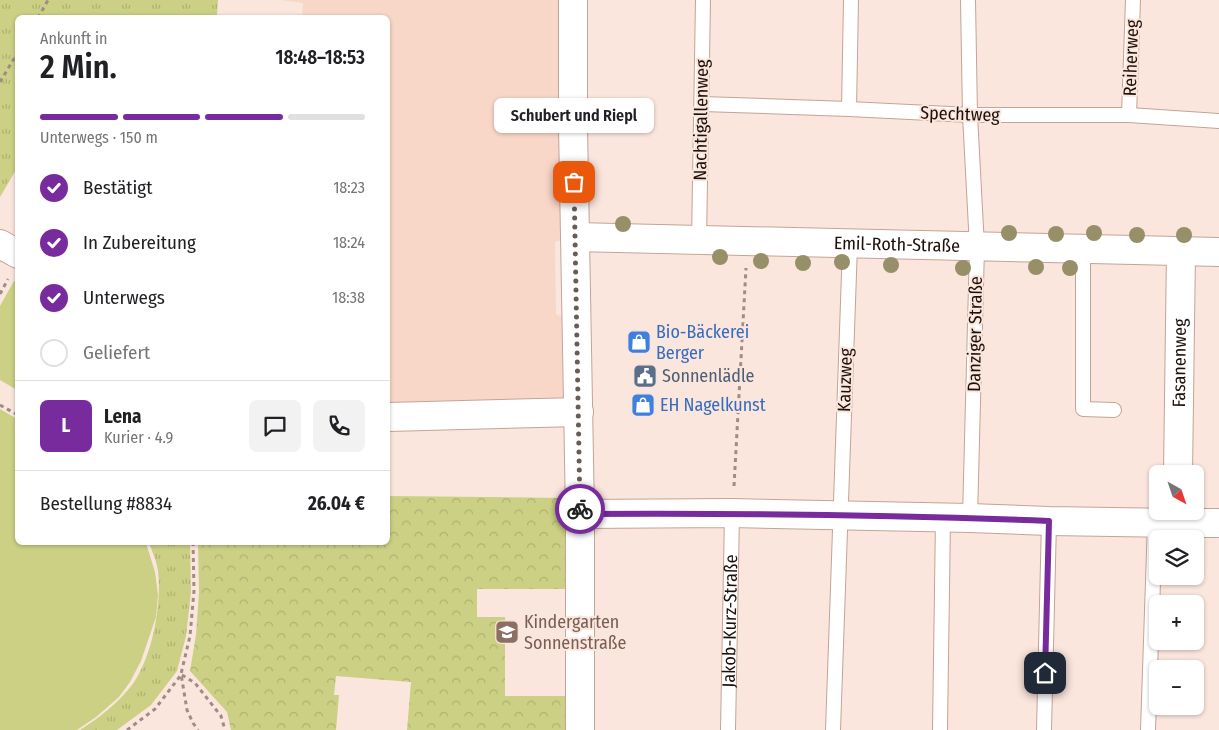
<!DOCTYPE html>
<html lang="de">
<head>
<meta charset="utf-8">
<style>
  body { margin:0; font-family:"Fira Sans Condensed",sans-serif; background:#f2f2f2; color:#202124; height:100vh; display:flex; flex-direction:column; font-size:19px; white-space:nowrap }
  * { box-sizing:border-box; margin:0 }
  p { font-size:16px; color:#757577 }
  .icon { flex:none; width:28px; height:28px; fill:none; stroke:currentColor; stroke-width:2; stroke-linecap:round; stroke-linejoin:round }
  .map { position:relative; flex:1; overflow:hidden }
  .drawer { position:absolute; left:15px; top:15px; width:375px; height:530px; display:flex; flex-direction:column; background:#fff; border-radius:8px; box-shadow:0 1px 4px #0004 }
  .drawer>* { flex:none }
  .needle { width:32px; rotate:140deg }
  .controls { position:absolute; left:1149px; top:465px; display:grid; gap:10px }
  .controls a { display:grid; place-items:center; width:55px; height:55px; border-radius:8px; background:#fff; box-shadow:0 1px 4px #0004; font-size:25px }
  .pin { position:absolute; display:grid; place-items:center; width:42px; height:42px; color:#fff; margin:-21px; border-radius:10px; box-shadow:0 2px 8px #0006 }
  .courier { position:absolute; display:grid; place-items:center; width:50px; height:50px; margin:-25px; border:4px solid #782b9c; border-radius:50%; background:#fff; color:#222; box-shadow:0 1px 6px #0007 }
  .bubble { position:absolute; height:35px; border-radius:8px; background:#fff; box-shadow:0 1px 4px #0004; font-size:16px; font-weight:600; line-height:35px; text-align:center }
  .head em { font-style:normal; font-weight:600 }
  .head div { display:flex; flex-direction:column-reverse }
  .head { display:flex; align-items:center; justify-content:space-between; height:85px; padding:0 25px }
  h1 { font-size:32px; font-weight:600; line-height:38px }
  .bar { display:grid; grid-template-columns:repeat(4,1fr); gap:8px 5px; align-content:center; height:60px; padding:0 25px }
  .bar i { height:6px; border-radius:4px; background:#e0e0e0 }
  .bar .active { background:#782b9c }
  .bar p { grid-column:span 4 }
  .line { display:flex; align-items:center; gap:12px; padding:0 25px; border-top:1px solid #e0e0e0 }
  .line div { flex:1 }
  .round { display:grid; place-items:center; flex:none; width:52px; height:52px; border-radius:8px; background:#f2f2f2 }
  ol { padding:0 25px; list-style:none }
  li { display:flex; align-items:center; gap:15px; height:55px }
  li p { margin-inline-start:auto }
  li .icon { padding:5px; border-radius:50%; background:#782b9c; color:#fff; stroke-width:4 }
  li:last-child { color:#757577 }
  li i { width:28px; height:28px; border:2px solid #e0e0e0; border-radius:50% }
  .map>svg:first-child { display:block }
</style>
</head>
<body>
<div class="map">
<svg width="1219" height="730" viewBox="0 0 1219 730">
  <defs>
    <pattern id="grass-tufts" width="24" height="20" patternUnits="userSpaceOnUse" patternTransform="scale(1.25)"><rect width="24" height="20" fill="#cbd084"/><path d="M3 7l-1-3M5 7V3M7 7l1-3M15 17l-1-3M17 17v-4M19 17l1-3" fill="none" stroke="#aeb271"/></pattern>
    <pattern id="park-crowns" width="20" height="18" patternUnits="userSpaceOnUse" patternTransform="scale(1.25)"><rect width="20" height="18" fill="#cbd084"/><path d="M2 6a3 3 0 1 1 6 0M12 15a3 3 0 1 1 6 0" fill="none" stroke="#aeb271"/></pattern>
  </defs>
  <rect width="100%" height="100%" fill="#fbe6dd"/>
  <polygon fill="#f9d7c8" points="280,0 568,0 571,237 555,242 556,314 571,321 573,408 388,412 388,18 302,17 303,3"/>
  <g fill="url(#grass-tufts)">
    <polygon points="0,0 218,0 217,15 234,17 18,18 17,168 0,197"/>
    <path d="M 149,543 L 190,543 L 191,592 L 186,636 L 177,671 L 151,705 L 117,730 L 80,730 C 99,718 118,703 132,685 C 152,658 162,605 158,571 C 157,562 152,551 149,543 Z"/>
  </g>
  <polygon fill="url(#park-crowns)" points="388,496 566,498 566,589 477,589 477,617 505,617 505,696 565,696 565,730 407,730 411,682 336,676 334,695 339,695 336,730 231,730 227,712 190,671 196,635 199,592 198,543 388,542"/>
  <g fill="#cbd084">
    <polygon points="14,281 18,283 17,390 0,380 0,306"/>
    <polygon points="0,409 17,419 18,542 146,543 155,572 158,595 156,617 141,661 130,682 119,697 96,717 77,730 0,730"/>
  </g>
  <g fill="none" stroke-linecap="round" stroke-linejoin="round">
    <g stroke="#c5a395" stroke-width="16">
      <g id="service">
        <polyline points="968,0 970,115 977,247 970,518"/>
        <polyline points="702,104 849,109 970,115 1129,115 1219,121"/>
        <polyline points="849,109 851,0"/>
        <polyline points="1129,115 1133,0"/>
        <polyline points="699,241 703,0"/>
        <polyline points="1083,249 1083,409 1114,410"/>
        <path id="s1" d="M 728,730 L 732,513"/>
        <polyline points="833,730 850,245"/>
        <polyline points="940,730 943,518"/>
        <polyline points="1044,730 1049,521"/>
        <polyline points="1148,730 1155,522"/>
      </g>
    </g>
    <g stroke="#c5a395" stroke-width="30">
      <g id="minor">
        <polyline points="573,0 573,126 580,514 580,730"/>
        <path id="s2" d="M 575,237 L 1219,252"/>
        <polyline points="0,244 18,254"/>
        <polyline points="388,417 579,412"/>
        <path id="s3" d="M 1178,474 L 1181,251"/>
        <polyline points="580,514 732,513 970,518 1049,521 1177,523 1219,523"/>
      </g>
    </g>
    <g stroke="#9e8c85" stroke-width="3" stroke-dasharray="4 4" stroke-linecap="butt">
      <polyline points="38,18 48,0"/>
      <polyline points="0,82 18,52"/>
      <polyline points="0,294 8,279"/>
      <polyline points="0,405 18,415"/>
      <polyline points="734,486 746,268"/>
      <polyline points="193,542 194,591 190,636 181,674 187,710 193,723 198,730"/>
      <polyline points="182,675 195,683 221,716 225,730"/>
      <polyline points="127,730 155,709 181,675"/>
    </g>
    <use href="#service" stroke="#fff" stroke-width="14"/>
    <use href="#minor" stroke="#fff" stroke-width="28"/>
  </g>
  <g fill="#978f67">
    <circle cx="623" cy="224" r="8"/>
    <circle cx="1009" cy="233" r="8"/>
    <circle cx="1094" cy="233" r="8"/>
    <circle cx="1056" cy="234" r="8"/>
    <circle cx="1137" cy="235" r="8"/>
    <circle cx="1184" cy="235" r="8"/>
    <circle cx="720" cy="257" r="8"/>
    <circle cx="761" cy="261" r="8"/>
    <circle cx="842" cy="262" r="8"/>
    <circle cx="803" cy="263" r="8"/>
    <circle cx="891" cy="265" r="8"/>
    <circle cx="1036" cy="267" r="8"/>
    <circle cx="963" cy="268" r="8"/>
    <circle cx="1070" cy="268" r="8"/>
  </g>
  <g fill="none" stroke-linecap="round" stroke-linejoin="round">
    <polyline stroke="#6a5b54" stroke-width="5" stroke-dasharray="0 9" points="574,182 580,509"/>
    <path stroke="#782b9c" stroke-width="6" d="M 580,509 L 580,514 C 737,513 893,515 1049,521 L 1045,673"/>
  </g>
  <defs>
    <g id="shop-square" transform="scale(1.25)"><rect x="-9" y="-9" width="18" height="18" rx="4" fill="#3f7fe0" stroke="#fbe6dd"/><path d="M-5-2.5h2.3a2.7 3.5 0 0 1 5.4 0H5L5.5 6h-11ZM-1.5-2.5h3a1.5 2.3 0 0 0-3 0Z" fill="#fff"/></g>
    <g id="civic-square" transform="scale(1.25)"><rect x="-9" y="-9" width="18" height="18" rx="4" fill="#5c6f8a" stroke="#fbe6dd"/><path d="M-.6-6.5H3V-4.5H.6V-3L4-1V1h2V6H-6V1h2V-1L-.6-3ZM-1.2 2.5V6h2.4V2.5Z" fill="#fff"/></g>
    <g id="school-square" transform="scale(1.25)"><rect x="-9" y="-9" width="18" height="18" rx="4" fill="#8d6e63" stroke="#fbe6dd"/><path d="M0-5L7-2L0 1L-7-2ZM-4 1L0 2.5L4 1V4Q0 6-4 4Z" fill="#fff"/></g>
  </defs>
  <g fill-rule="evenodd">
    <use href="#shop-square" x="639" y="342"/>
    <use href="#civic-square" x="645" y="376"/>
    <use href="#shop-square" x="643" y="405"/>
    <use href="#school-square" x="507" y="632"/>
  </g>
  <g text-anchor="middle" dominant-baseline="central" stroke-width="4" stroke-linejoin="round" paint-order="stroke">
    <g font-size="18" fill="#1c100b" stroke="#fbe6dd">
      <text transform="translate(1131 58) rotate(-88)">Reiherweg</text>
      <text transform="translate(960 114) rotate(2)">Spechtweg</text>
      <text transform="translate(701 120) rotate(-89)">Nachtigallenweg</text>
      <text stroke="none"><textPath href="#s2" startOffset="322">Emil-Roth-Straße</textPath></text>
      <text transform="translate(975 334) rotate(-89)">Danziger Straße</text>
      <text stroke="none"><textPath href="#s3" startOffset="111">Fasanenweg</textPath></text>
      <text transform="translate(845 380) rotate(-88)">Kauzweg</text>
      <text stroke="none"><textPath href="#s1" startOffset="109">Jakob-Kurz-Straße</textPath></text>
    </g>
    <g font-size="18" fill="#366cbe" stroke="#fbe6dd" text-anchor="start">
      <text x="656" y="332">Bio-Bäckerei<tspan x="656" dy="21">Berger</tspan></text>
      <text x="660" y="405">EH Nagelkunst</text>
    </g>
    <g font-size="18" fill="#4e5e75" stroke="#fbe6dd" text-anchor="start">
      <text x="662" y="376">Sonnenlädle</text>
    </g>
    <g font-size="18" fill="#785e54" stroke="#fbe6dd" text-anchor="start">
      <text x="524" y="622">Kindergarten<tspan x="524" dy="21">Sonnenstraße</tspan></text>
    </g>
  </g>
</svg>
<div class="controls">
<a><svg class="needle" viewBox="-14 -14 28 28"><path d="M0-13l5 13h-10z" fill="#e53935"/><path d="M0 13l5-13h-10z" fill="#757577"/></svg></a>
<a><svg class="icon" aria-label="layers" viewBox="0 0 24 24"><path d="M12 4l9 5-9 5-9-5zM3 14l9 5 9-5"/></svg></a>
<a>+</a>
<a>−</a>
</div>
<div class="pin" style="left:574px;top:182px;background:#ea580c"><svg class="icon" aria-label="bag" viewBox="0 0 24 24"><path d="M5 8h14l-1 12H6zM9 8a3 3 0 0 1 6 0"/></svg></div>
<div class="pin" style="left:1045px;top:673px;background:#1f2937"><svg class="icon" aria-label="home" viewBox="0 0 24 24"><path d="M3 11l9-7 9 7M6 9v11h12V9"/></svg></div>
<div class="courier" style="left:580px;top:509px"><svg class="icon" aria-label="bike" viewBox="0 0 24 24"><circle cx="6" cy="16" r="4"/><circle cx="18" cy="16" r="4"/><path d="M6 16l4-8h5l3 8M10 8l3 8H6M13 5h3"/></svg></div>
<div class="bubble" style="left:494px;top:98px;width:160px">Schubert und Riepl</div>
<section class="drawer">
<div class="head"><div><h1>2 Min.</h1><p>Ankunft in</p></div><em>18:48–18:53</em></div>
<div class="bar"><i class="active"></i><i class="active"></i><i class="active"></i><i></i><p>Unterwegs · 150 m</p></div>
<ol>
<li><svg class="icon" aria-label="check" viewBox="0 0 24 24"><path d="M5 12l5 5 9-10"/></svg>Bestätigt<p>18:23</p></li>
<li><svg class="icon" aria-label="check" viewBox="0 0 24 24"><path d="M5 12l5 5 9-10"/></svg>In Zubereitung<p>18:24</p></li>
<li><svg class="icon" aria-label="check" viewBox="0 0 24 24"><path d="M5 12l5 5 9-10"/></svg>Unterwegs<p>18:38</p></li>
<li><i></i>Geliefert</li>
</ol>
<div class="line" style="height:90px"><b class="round" style="background:#782b9c;color:#fff">L</b><div><b>Lena</b><p>Kurier · 4.9</p></div><a class="round"><svg class="icon" aria-label="chat" viewBox="0 0 24 24"><path d="M4 5h16v11H9l-5 4z"/></svg></a><a class="round"><svg class="icon" aria-label="phone" viewBox="0 0 24 24"><path d="M5 4h4l2 5-3 2q2 4 5 5l2-3 5 2v4C11 20 4 13 5 4z"/></svg></a></div>
<div class="line" style="height:65px"><div>Bestellung #8834</div><b>26.04 €</b></div>
</section>
</div>
</body>
</html>
